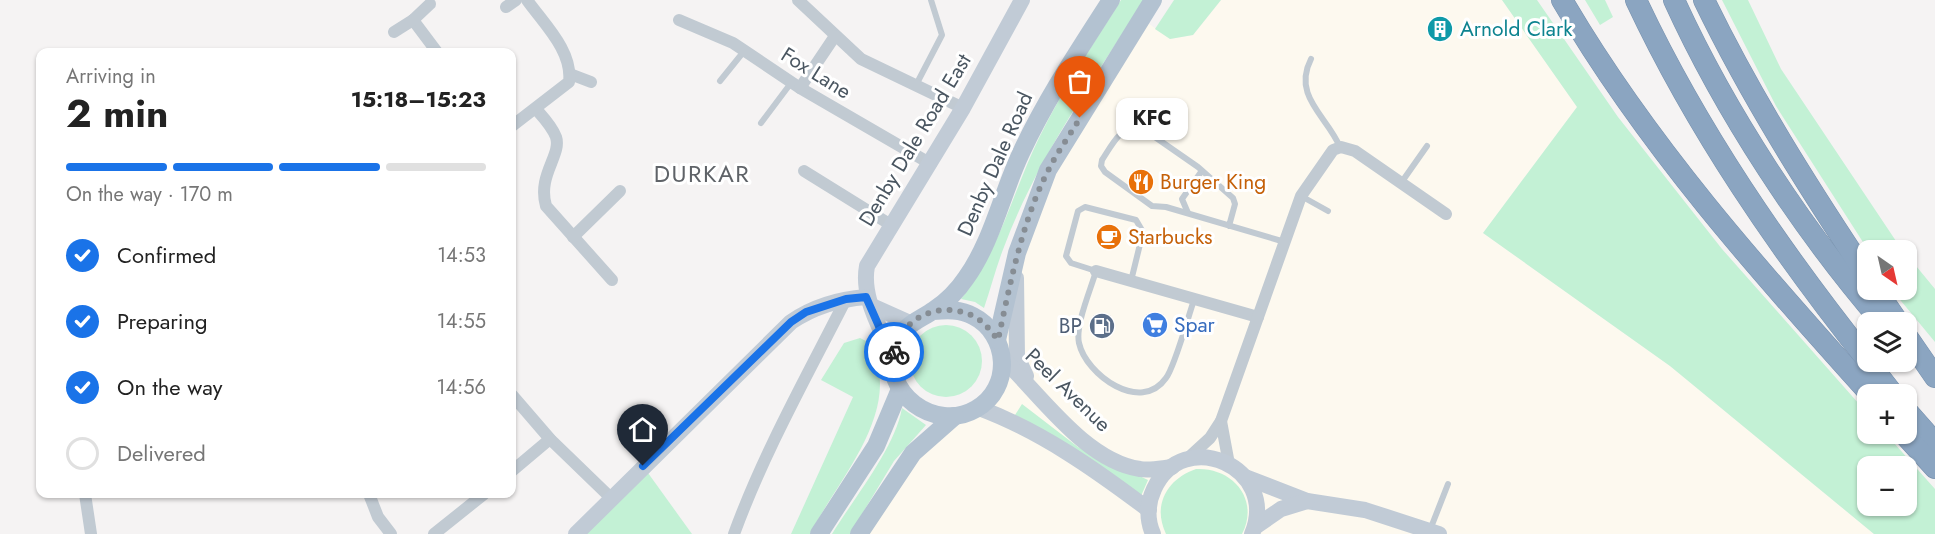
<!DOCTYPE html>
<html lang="en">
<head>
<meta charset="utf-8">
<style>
  body { margin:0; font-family:Jost,sans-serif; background:#f6f6f6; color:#222; height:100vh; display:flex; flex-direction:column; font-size:22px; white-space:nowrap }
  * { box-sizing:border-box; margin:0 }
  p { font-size:20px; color:#767676 }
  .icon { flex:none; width:33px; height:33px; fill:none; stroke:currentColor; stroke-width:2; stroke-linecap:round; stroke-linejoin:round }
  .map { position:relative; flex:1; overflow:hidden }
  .panel { position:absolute; left:36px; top:48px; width:480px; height:450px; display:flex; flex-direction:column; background:#fff; border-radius:12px; box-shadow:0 2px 4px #0004 }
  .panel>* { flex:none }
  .needle { width:39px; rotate:146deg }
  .buttons { position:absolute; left:1857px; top:240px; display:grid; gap:12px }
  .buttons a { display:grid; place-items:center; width:60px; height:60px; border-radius:12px; background:#fff; box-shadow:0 2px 4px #0004; font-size:30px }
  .pin { position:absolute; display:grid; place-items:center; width:51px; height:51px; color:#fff; margin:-62px -26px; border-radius:50% 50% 50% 0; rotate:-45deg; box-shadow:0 0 6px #0007 }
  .pin .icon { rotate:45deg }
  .courier { position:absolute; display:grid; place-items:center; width:60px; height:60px; margin:-30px; border:4px solid #1a73e8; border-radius:50%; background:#fff; color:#222; box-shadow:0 2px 8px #0007 }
  .bubble { position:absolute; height:42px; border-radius:12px; background:#fff; box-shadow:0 2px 4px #0004; font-size:20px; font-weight:700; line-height:42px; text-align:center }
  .summary em { font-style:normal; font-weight:700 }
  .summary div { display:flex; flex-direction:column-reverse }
  .summary { display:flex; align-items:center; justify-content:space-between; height:102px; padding:0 30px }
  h1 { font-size:39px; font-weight:700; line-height:45px }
  .bar { display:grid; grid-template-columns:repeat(4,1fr); gap:9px 6px; align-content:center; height:72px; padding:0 30px }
  .bar i { height:8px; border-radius:4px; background:#e0e0e0 }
  .bar .selected { background:#1a73e8 }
  .bar p { grid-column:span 4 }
  ol { padding:0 30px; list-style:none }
  li { display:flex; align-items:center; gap:18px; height:66px }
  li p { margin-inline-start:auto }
  li .icon { padding:6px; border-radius:50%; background:#1a73e8; color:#fff; stroke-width:4 }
  li:last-child { color:#767676 }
  li i { width:33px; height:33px; border:3px solid #e0e0e0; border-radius:50% }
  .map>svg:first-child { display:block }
</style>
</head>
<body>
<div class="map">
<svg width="1935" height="534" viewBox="0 0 1935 534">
  <rect width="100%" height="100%" fill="#f5f3f3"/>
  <polygon fill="#fdf9ef" points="1221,0 1502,0 1577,107 1483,233 1670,366 1874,534 859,534 913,453 989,398 1017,253 1048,170 1141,18 1170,39 1193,35"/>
  <g fill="#c3f1d5" fill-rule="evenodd">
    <path d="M 1121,0 L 1144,0 C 1094,79 1037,159 1004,247 C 996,267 991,288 984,308 L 975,302 L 961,299 C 999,253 1013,191 1039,138 C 1062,90 1093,45 1121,0 Z"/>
    <polygon points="1174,0 1221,0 1193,35 1170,39 1155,29"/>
    <path d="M 1502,0 L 1537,0 L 1618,117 L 1722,249 L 1867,413 L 1868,434 L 1886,434 L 1935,489 L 1935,534 L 1874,534 L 1670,366 L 1483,233 L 1577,107 ZM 1906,466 L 1906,506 L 1868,506 L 1868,466 Z"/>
    <polygon points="1585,0 1605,0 1613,17 1600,25"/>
    <polygon points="1722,0 1748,0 1781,69 1902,250 1868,250 1776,106"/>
    <polygon points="1907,255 1935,289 1935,342 1892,290 1906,290"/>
    <circle cx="946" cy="361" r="36"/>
    <path d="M 860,338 L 870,343 C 874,356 880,370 880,384 C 880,436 833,489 810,534 L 791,534 L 853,397 L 821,380 L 844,343 Z"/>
    <polygon points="1022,404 1078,447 1148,480 1141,496 1015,415"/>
    <path d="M 902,408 L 926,425 L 894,461 L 850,534 L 832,534 C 854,498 895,448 902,408 Z"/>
    <polygon points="643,466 692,534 585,534"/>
    <path d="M 1196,469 C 1232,467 1260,499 1242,534 L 1166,534 C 1152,505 1167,479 1196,469 Z"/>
  </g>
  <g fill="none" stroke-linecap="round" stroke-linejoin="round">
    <g stroke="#7690ad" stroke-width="22">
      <g id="highway">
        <path d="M 1562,0 C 1646,144 1759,271 1870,394"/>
        <path d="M 1636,0 C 1697,130 1779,249 1868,361"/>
        <path d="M 1674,0 C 1725,112 1802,229 1882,322"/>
        <path d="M 1704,0 C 1751,97 1808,187 1868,277"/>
        <polyline points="1876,290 1898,322"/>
        <polyline points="1906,335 1935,377"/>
        <polyline points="1868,362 1893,394"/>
        <polyline points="1906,410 1935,443"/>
        <polyline points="1904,434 1935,468"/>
      </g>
    </g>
    <g stroke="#c1cad2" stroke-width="6">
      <path d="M 1311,59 C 1292,96 1327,116 1340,147"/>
      <polyline points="720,81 745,50"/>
      <polyline points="916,85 942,35 931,0"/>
      <polyline points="761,123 791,83"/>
      <polyline points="1401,183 1427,146"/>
      <polyline points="1301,196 1328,211"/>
      <polyline points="1188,213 1182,199 1201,172"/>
      <path d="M 1229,226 L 1235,204 L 1233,198 L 1198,167 L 1139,126 C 1120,127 1112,145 1102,160 L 1101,166 L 1105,172 L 1152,206 L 1166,207 L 1285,242"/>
      <path d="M 1131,281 L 1143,232 L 1136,220 L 1085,207 L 1078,211 L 1066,256 L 1071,263 L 1096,271 C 1091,289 1075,325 1079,343 C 1086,375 1141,414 1166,378 C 1175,366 1188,317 1194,300"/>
      <polyline points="1430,530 1448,484"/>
    </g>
    <g stroke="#c1cad2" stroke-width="12">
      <polyline points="798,0 861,59 963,108"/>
      <polyline points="506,7 516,0"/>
      <polyline points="413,20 437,52"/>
      <polyline points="679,20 733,43 800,88 931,164"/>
      <polyline points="394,32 413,20 430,4"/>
      <polyline points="570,74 591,82"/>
      <polyline points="800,88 835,36"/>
      <path d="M 536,109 C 543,117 552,126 556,137 C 562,155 537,175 546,206 L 612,280"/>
      <path d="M 512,126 L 569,82 C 573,51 544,24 527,0"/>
      <polyline points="804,171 891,225"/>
      <polyline points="573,237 620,191"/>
      <polyline points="1096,271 1258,317"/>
      <polyline points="512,395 550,439 611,498"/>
      <polyline points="1221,421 1229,464"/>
      <polyline points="1186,460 1210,438 1221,421 1301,196 1333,150 1341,147 1355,151 1446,214"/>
      <polyline points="512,471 550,439"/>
      <polyline points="85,494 91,534"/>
      <polyline points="369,494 378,517 391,534"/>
      <polyline points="434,534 484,494"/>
      <path d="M 734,534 C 764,452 807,376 846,299"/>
    </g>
    <g stroke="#c1cbd6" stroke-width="16">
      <polyline points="1016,278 1017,357 1026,376"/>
      <polyline points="872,306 910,323"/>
      <path d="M 893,358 C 881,328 861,298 867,266 L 963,108 L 1022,0"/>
      <path d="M 1002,358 C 1040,394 1085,461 1140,469 C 1150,471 1162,468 1172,467"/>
      <path d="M 979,408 C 1041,431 1096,470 1149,510"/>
      <polyline points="1245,477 1307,501 1365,510 1439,534"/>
      <polyline points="1255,527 1281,509 1307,501"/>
      <path d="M 576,534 L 791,322 C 813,307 840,299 866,297"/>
      <path d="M 1153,534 C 1147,520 1147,504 1154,489 C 1183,425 1280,467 1252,534"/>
    </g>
    <g stroke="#b3c2d1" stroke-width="18">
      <path d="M 933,311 C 946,310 961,309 973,316 C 1009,334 1013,388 976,409 C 935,433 880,393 895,346 C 902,325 918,321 934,310 C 946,302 958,290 966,278 C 992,242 1002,193 1021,153 C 1046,99 1079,50 1111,0"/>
      <polyline points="997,340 1017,253 1048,170 1153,0"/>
      <polyline points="819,534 876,446 900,389"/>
      <polyline points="859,534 913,453 955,416"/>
    </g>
    <use href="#highway" stroke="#8ba5c1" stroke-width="21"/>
  </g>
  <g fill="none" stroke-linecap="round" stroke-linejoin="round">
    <path stroke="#868d94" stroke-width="6" stroke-dasharray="0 10.8" d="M 894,352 C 902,317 939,301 971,315 C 983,320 990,330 998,340 C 1010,285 1022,220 1049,169 C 1058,151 1070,135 1080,118"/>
    <polyline stroke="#1a73e8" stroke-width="8" points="643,466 791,322 806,312 846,299 866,297 893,358 894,352"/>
  </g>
  <defs>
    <g id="building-disc" transform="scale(1.35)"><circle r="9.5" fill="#0f9aa8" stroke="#fff"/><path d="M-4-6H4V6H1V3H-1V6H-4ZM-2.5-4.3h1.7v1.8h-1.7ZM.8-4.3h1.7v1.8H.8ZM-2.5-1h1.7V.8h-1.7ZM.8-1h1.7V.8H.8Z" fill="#fff"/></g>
    <g id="restaurant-disc" transform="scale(1.35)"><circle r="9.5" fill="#e8710a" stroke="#fff"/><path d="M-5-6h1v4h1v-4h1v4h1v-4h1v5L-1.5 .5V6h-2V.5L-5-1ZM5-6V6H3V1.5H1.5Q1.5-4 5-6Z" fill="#fff"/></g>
    <g id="cafe-disc" transform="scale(1.35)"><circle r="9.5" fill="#e8710a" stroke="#fff"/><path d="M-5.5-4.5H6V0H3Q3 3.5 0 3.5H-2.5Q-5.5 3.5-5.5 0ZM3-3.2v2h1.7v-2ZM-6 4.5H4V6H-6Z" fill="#fff"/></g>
    <g id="supermarket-disc" transform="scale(1.35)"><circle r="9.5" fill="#3f7fe0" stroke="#fff"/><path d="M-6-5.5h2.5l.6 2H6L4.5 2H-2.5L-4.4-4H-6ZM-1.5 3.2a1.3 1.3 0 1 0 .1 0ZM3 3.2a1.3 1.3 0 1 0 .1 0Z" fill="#fff"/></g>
    <g id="fuel-disc" transform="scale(1.35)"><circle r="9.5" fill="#5c6f8a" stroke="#fff"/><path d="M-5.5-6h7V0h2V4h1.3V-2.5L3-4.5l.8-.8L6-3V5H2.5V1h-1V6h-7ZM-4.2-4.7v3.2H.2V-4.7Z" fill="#fff"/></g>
  </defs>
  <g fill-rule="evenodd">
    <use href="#building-disc" x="1440" y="29"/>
    <use href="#restaurant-disc" x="1141" y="182"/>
    <use href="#cafe-disc" x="1109" y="237"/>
    <use href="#supermarket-disc" x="1155" y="325"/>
    <use href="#fuel-disc" x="1102" y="326"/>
  </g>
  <g text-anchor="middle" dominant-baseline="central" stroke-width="6" stroke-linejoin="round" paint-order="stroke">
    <g font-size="21" fill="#0d838f" stroke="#fff" text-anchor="start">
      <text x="1460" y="29">Arnold Clark</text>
    </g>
    <g font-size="21" fill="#4a5661" stroke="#fff">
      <text transform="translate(816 73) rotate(32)">Fox Lane</text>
      <text transform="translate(915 140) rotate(-59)">Denby Dale Road East</text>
      <text transform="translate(995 164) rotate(-66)">Denby Dale Road</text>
      <text transform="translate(1068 390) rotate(44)">Peel Avenue</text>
    </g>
    <g font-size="21" fill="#c56008" stroke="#fff" text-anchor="start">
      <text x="1160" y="182">Burger King</text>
      <text x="1128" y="237">Starbucks</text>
    </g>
    <g font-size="21" fill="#366cbe" stroke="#fff" text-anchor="start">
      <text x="1174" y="325">Spar</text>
    </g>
    <g font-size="21" fill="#4e5e75" stroke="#fff" text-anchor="end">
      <text x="1082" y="326">BP</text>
    </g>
    <g font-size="24" letter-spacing="1.5" fill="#5f6368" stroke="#fff">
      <text x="702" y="173">DURKAR</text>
    </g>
  </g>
</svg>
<div class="buttons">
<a><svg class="needle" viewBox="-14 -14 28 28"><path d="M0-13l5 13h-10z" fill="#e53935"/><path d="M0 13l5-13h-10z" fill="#767676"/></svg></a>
<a><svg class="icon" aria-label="layers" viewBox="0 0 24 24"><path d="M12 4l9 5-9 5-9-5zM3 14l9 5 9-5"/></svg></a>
<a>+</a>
<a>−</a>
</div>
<div class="pin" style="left:1080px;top:118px;background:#ea580c"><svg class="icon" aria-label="bag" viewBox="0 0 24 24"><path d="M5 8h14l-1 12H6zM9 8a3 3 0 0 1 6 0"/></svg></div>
<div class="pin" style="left:643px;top:466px;background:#1f2937"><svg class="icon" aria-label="home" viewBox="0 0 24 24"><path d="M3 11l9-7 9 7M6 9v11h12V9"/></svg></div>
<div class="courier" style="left:894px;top:352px"><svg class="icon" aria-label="bike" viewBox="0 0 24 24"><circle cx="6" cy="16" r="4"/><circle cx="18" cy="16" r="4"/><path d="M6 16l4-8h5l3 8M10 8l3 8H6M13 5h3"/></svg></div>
<div class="bubble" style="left:1116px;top:98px;width:72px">KFC</div>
<section class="panel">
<div class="summary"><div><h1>2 min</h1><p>Arriving in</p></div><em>15:18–15:23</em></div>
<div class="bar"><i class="selected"></i><i class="selected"></i><i class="selected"></i><i></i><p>On the way · 170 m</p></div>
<ol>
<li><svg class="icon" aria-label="check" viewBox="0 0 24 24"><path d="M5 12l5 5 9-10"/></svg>Confirmed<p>14:53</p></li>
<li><svg class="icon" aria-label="check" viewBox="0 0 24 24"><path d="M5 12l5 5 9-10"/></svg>Preparing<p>14:55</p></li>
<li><svg class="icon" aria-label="check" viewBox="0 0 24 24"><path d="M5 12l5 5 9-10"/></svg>On the way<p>14:56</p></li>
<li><i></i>Delivered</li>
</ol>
</section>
</div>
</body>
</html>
